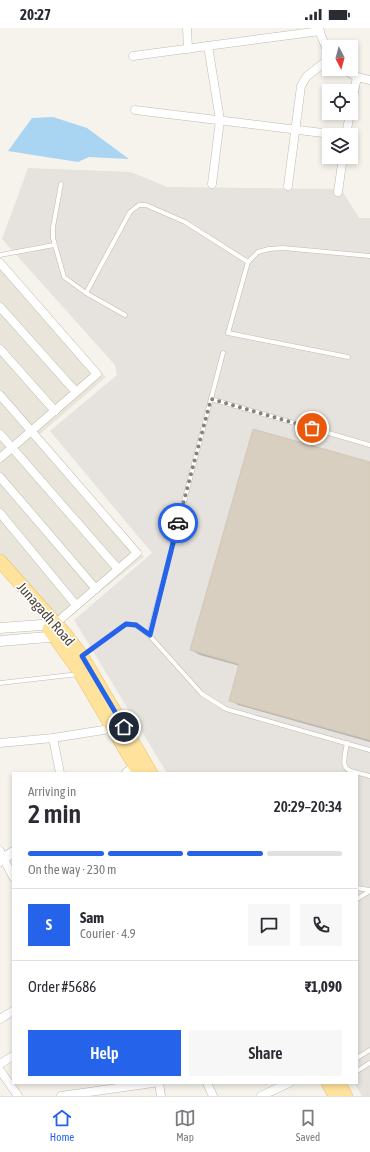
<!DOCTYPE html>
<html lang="en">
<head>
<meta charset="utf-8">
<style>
  body { margin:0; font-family:"Asap Condensed",sans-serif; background:#f7f7f7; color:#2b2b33; height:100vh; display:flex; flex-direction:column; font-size:15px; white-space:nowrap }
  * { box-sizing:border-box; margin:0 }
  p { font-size:13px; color:#7c7c81 }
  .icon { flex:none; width:22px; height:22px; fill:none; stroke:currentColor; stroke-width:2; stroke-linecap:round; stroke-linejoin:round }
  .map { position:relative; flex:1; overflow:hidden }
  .panel { position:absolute; left:12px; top:744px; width:346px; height:312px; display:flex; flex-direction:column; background:#fff; border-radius:0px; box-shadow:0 2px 6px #0003 }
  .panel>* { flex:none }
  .needle { width:26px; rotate:174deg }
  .buttons { position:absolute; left:322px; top:12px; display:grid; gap:8px }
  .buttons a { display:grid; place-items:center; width:36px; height:36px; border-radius:0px; background:#fff; box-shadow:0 2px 6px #0003; font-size:20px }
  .pin { position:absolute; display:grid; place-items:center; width:34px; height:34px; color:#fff; margin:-17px; border:2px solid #fff; border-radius:50%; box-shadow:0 1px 4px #0007 }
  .courier { position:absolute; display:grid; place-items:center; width:40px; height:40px; margin:-20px; border:3px solid #2563eb; border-radius:50%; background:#fff; color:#222; box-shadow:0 1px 5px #0007 }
  .head em { font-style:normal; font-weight:600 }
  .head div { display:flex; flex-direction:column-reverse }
  .head { display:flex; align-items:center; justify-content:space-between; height:68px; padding:0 16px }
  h1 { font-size:26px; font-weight:600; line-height:30px }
  .bar { display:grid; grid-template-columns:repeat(4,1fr); gap:6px 4px; align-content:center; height:48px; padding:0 16px }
  .bar i { height:5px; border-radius:3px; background:#e1e1e2 }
  .bar .active { background:#2563eb }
  .bar p { grid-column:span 4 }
  .line { display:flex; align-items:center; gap:10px; padding:0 16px; border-top:1px solid #e1e1e2 }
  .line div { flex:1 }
  .round { display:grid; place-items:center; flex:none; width:42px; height:42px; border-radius:0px; background:#f7f7f7 }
  .action { display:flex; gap:8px; margin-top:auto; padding:8px 16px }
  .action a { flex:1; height:46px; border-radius:0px; background:#2563eb; color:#fff; font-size:16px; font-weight:600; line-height:46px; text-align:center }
  .action a+a { background:#f7f7f7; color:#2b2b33 }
  .status { display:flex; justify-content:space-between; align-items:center; height:28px; padding:0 20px; background:#fff; direction:ltr }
  .status svg { height:11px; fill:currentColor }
  .tabs { display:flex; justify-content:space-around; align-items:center; height:56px; border-top:1px solid #e1e1e2; background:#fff; font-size:11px; color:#7c7c81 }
  .tabs a { display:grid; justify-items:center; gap:2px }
  .tabs .active { color:#2563eb }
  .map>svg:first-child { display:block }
</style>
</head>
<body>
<div class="status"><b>20:27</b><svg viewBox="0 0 49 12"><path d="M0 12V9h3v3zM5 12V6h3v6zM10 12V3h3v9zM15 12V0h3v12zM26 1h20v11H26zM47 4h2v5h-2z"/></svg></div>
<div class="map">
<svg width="370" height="1068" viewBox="0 0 370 1068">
  <rect width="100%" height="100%" fill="#f6f3ec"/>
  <polygon fill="#eae5da" points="0,235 106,349 39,407 144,529 60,595 0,526"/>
  <polygon fill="#e6e2dd" points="28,140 131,144 167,159 341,161 359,190 370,190 370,1068 362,1068 354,1055 357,1055 357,745 167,745 74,592 152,525 50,403 117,347 115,337 2,211"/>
  <polygon fill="#a9d4f2" points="53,89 87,100 129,131 89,129 78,134 8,123 32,90"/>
  <polygon fill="#0003" points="370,435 370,714 238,677 230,672 240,638 200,627 191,622"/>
  <polygon fill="#d8cfc1" stroke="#d3c7b4" points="253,401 370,434 370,712 229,673 239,636 190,622"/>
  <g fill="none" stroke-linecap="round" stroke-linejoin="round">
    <g stroke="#c2bbae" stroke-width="5">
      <g id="service">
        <polyline points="61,156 53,199 53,210 64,249 86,265 125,287"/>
        <polyline points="0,227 54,217"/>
        <polyline points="86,265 130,184 139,177 146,177 185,194 248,234"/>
        <polyline points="348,329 228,305 248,234 258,224 269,221 283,220 370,228"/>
        <polyline points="211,371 370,417"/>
        <polyline points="149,607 223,325"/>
        <polyline points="83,627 126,596 136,597 149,607 202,666 226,681 370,722"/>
        <polyline points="0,655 79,646"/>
        <path d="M 347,715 C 341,744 343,741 370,748"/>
        <polyline points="357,860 370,862"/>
        <polyline points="357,871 370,863"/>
        <polyline points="357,1030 370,1022"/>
        <polyline points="357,1043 370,1035"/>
      </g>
    </g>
    <g stroke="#c2bbae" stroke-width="9">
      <g id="minor">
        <polyline points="187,0 188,21"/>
        <polyline points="318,0 329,27"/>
        <polyline points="208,18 220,92 212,156"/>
        <polyline points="133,28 320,3"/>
        <polyline points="343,41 357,49 370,52"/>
        <polyline points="351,80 357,49"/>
        <polyline points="135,82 339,107"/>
        <polyline points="346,107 350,85"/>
        <polyline points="288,158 301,58 307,48 329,31"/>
        <polyline points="338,164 343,129"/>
        <polyline points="0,235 97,346 0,430"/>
        <polyline points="0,279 76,364"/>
        <polyline points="0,321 55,383"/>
        <polyline points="0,367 137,525 55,596"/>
        <polyline points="0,406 118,541"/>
        <polyline points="0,449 96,561"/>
        <polyline points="0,485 76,577"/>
        <polyline points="53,710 60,745"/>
        <polyline points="0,715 53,710 116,700"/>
        <polyline points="0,823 13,849"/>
        <polyline points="0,991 13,983"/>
        <polyline points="0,1036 13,1028"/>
        <polyline points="0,1042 18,1068"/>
        <polyline points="159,1055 161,1068"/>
        <polyline points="207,1055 213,1068"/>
        <polyline points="61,1068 153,1055"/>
        <polyline points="261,1068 289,1055"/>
      </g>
    </g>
    <g stroke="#c2bbae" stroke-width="11">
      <g id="tertiary">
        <polyline points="0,600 55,596"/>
        <polyline points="0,613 60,608"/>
        <polyline points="127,745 141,736"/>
        <polyline points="0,833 13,824"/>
      </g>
    </g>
    <g stroke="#e6c16a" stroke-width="14">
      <g id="primary">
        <polyline points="0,533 66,607 82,628 151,745"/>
        <polyline points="49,601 79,643 139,745"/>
        <polyline points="328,1055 335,1068"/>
        <polyline points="339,1055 346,1068"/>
      </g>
    </g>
    <use href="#service" stroke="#fff" stroke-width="4"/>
    <use href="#minor" stroke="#fff" stroke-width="8"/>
    <use href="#tertiary" stroke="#fff" stroke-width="10"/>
    <use href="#primary" stroke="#ffe39c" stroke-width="13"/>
  </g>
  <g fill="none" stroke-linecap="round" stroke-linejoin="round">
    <polyline stroke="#878178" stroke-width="4" stroke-dasharray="0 7.2" points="178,495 211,371 312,400"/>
    <polyline stroke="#2563eb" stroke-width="5" points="124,699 82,628 126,596 136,597 150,607 178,495"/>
  </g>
  <g text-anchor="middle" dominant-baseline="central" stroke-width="3.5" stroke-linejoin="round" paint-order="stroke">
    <g font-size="14" fill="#4b4439" stroke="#fff">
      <text transform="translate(46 586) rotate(49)">Junagadh Road</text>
    </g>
  </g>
</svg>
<div class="buttons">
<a><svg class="needle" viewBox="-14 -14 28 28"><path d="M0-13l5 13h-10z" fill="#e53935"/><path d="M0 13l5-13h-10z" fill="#7c7c81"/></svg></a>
<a><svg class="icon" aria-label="locate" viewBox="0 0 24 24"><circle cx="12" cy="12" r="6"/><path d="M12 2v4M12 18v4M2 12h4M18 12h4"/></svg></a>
<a><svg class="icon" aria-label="layers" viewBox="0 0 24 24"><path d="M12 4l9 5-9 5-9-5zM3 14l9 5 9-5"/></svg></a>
</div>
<div class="pin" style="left:312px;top:400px;background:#ea580c"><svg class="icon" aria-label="bag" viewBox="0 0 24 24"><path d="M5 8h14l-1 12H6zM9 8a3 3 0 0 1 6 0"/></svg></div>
<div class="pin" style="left:124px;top:699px;background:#1f2937"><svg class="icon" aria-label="home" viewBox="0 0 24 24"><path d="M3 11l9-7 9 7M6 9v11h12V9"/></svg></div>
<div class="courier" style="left:178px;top:495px"><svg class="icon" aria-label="car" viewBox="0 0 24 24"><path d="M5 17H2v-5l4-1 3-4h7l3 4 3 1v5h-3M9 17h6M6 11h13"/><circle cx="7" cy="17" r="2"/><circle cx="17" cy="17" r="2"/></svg></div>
<section class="panel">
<div class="head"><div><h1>2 min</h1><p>Arriving in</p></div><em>20:29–20:34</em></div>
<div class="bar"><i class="active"></i><i class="active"></i><i class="active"></i><i></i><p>On the way · 230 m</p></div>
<div class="line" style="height:72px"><b class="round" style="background:#2563eb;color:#fff">S</b><div><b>Sam</b><p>Courier · 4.9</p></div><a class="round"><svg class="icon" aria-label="chat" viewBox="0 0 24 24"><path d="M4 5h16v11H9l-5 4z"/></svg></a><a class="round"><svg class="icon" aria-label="phone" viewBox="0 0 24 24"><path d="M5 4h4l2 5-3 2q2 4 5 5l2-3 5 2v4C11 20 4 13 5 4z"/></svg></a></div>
<div class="line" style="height:52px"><div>Order #5686</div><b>₹1,090</b></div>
<div class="action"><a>Help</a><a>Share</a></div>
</section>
</div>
<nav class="tabs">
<a class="active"><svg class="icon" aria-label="home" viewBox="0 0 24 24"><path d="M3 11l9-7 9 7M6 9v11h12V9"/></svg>Home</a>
<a><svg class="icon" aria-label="map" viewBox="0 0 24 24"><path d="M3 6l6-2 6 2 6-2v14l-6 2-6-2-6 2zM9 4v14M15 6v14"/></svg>Map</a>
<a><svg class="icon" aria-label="saved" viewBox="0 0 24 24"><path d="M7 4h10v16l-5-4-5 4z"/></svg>Saved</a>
</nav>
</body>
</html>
